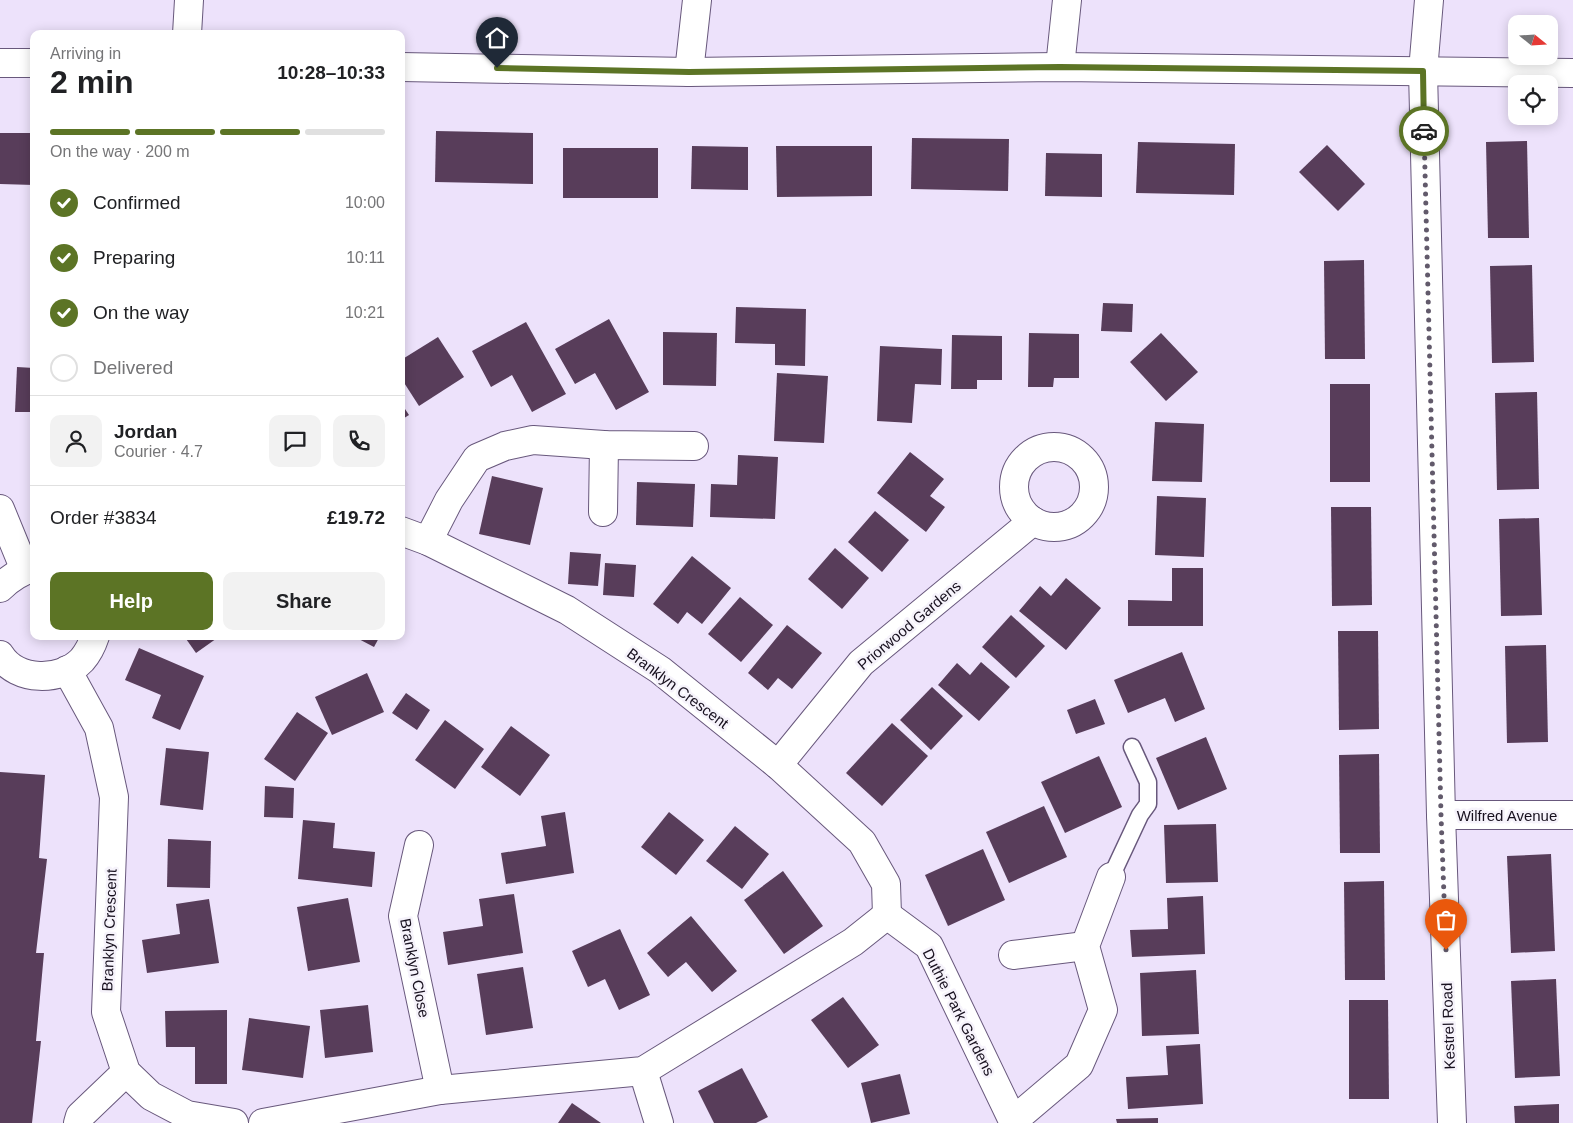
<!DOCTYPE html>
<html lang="en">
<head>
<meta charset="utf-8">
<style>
  body { margin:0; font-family:Arial,sans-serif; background:#f2f2f2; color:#202124; height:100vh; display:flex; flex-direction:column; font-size:19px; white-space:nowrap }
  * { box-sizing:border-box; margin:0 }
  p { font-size:16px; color:#757577 }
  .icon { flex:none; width:28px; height:28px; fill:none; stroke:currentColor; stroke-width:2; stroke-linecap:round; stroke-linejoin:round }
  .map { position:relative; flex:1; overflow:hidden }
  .panel { position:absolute; left:30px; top:30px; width:375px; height:610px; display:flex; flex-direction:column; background:#fff; border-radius:10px; box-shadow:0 2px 12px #0003 }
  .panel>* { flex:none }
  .needle { width:32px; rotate:108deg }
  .fabs { position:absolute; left:1508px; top:15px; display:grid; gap:10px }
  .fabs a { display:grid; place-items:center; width:50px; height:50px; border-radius:10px; background:#fff; box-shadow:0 2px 12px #0003; font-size:25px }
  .pin { position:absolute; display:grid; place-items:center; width:42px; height:42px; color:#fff; margin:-51px -21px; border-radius:50% 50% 50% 0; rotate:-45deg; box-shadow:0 0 5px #0007 }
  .pin .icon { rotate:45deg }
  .courier { position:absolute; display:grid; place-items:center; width:50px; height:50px; margin:-25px; border:4px solid #5c7425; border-radius:50%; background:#fff; color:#222; box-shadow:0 1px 6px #0007 }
  .head em { font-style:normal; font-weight:600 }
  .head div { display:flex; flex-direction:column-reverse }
  .head { display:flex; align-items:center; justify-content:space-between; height:85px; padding:0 20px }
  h1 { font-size:32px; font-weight:600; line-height:38px }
  .bar { display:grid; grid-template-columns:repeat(4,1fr); gap:8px 5px; align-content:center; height:60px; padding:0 20px }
  .bar i { height:6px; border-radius:4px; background:#e0e0e0 }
  .bar .active { background:#5c7425 }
  .bar p { grid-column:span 4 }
  .line { display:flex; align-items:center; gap:12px; padding:0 20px; border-top:1px solid #e0e0e0 }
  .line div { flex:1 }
  .round { display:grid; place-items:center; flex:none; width:52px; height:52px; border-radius:10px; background:#f2f2f2 }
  ol { padding:0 20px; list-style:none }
  li { display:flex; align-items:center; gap:15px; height:55px }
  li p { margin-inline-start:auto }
  li .icon { padding:5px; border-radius:50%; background:#5c7425; color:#fff; stroke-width:4 }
  li:last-child { color:#757577 }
  li i { width:28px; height:28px; border:2px solid #e0e0e0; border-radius:50% }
  .cta { display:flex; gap:10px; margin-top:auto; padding:10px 20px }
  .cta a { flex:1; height:58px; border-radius:10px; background:#5c7425; color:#fff; font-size:20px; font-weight:600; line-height:58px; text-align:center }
  .cta a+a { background:#f2f2f2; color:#202124 }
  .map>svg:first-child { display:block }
</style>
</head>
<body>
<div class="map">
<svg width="1573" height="1123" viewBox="0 0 1573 1123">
  <rect width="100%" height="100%" fill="#ede2fb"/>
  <g fill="#583d5a">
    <polygon points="436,131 533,133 533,184 435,182"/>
    <polygon points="0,133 34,133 34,185 0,184"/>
    <polygon points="912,138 1009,139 1008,191 911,189"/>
    <polygon points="1527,141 1529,238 1488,238 1486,142"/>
    <polygon points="1138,142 1235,144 1234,195 1136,193"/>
    <polygon points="1327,145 1365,184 1338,211 1299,172"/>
    <polygon points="692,146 748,147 748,190 691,189"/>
    <polygon points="776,146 872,146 872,196 777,197"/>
    <rect x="563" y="148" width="95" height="50"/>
    <polygon points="1046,153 1102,154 1102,197 1045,196"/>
    <polygon points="1364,260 1365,359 1325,359 1324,261"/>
    <polygon points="1532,265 1534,362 1492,363 1490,266"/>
    <polygon points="1103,303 1133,304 1132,332 1101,331"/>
    <polygon points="736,307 806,309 805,366 775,365 775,344 735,343"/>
    <polygon points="609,319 649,392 616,410 595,373 575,384 555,349"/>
    <polygon points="526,322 566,394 532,412 512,375 491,387 472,351"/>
    <polygon points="663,332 717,333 716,386 663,385"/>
    <polygon points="1029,333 1079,334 1079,378 1054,378 1053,387 1028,387"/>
    <polygon points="1161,333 1198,372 1166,401 1130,362"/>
    <polygon points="952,335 1002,336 1002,380 977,380 977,389 951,389"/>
    <polygon points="438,337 464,377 419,406 401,378 401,360"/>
    <polygon points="880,346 942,349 941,385 915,384 912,423 877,421"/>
    <polygon points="17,367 34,368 34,412 15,412"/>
    <polygon points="777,373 828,376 824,443 774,441"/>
    <rect x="1330" y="384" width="40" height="98"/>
    <polygon points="1537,392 1539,489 1497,490 1495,393"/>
    <polygon points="401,403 409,415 401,420"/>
    <polygon points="1155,422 1204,424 1202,482 1152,481"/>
    <polygon points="910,452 944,479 930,496 945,507 926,532 877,493"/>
    <polygon points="738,455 778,457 775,519 710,517 711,484 737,485"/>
    <polygon points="492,476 543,488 530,545 479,534"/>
    <polygon points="637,482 695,484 693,527 636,525"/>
    <polygon points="1157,496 1206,498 1204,557 1155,555"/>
    <polygon points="1331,507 1371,507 1372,605 1332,606"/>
    <polygon points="875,511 909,540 882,572 848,542"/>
    <polygon points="1539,518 1542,615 1501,616 1499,519"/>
    <polygon points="835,548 869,578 842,609 808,579"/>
    <polygon points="570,552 601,554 598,586 568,584"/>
    <polygon points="692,556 731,588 702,624 687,612 678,624 653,604"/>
    <polygon points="605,563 636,565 634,597 603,595"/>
    <polygon points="1172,568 1203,568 1203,626 1128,626 1128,600 1172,601"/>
    <polygon points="1066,578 1101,608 1066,650 1019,611 1040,586 1051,596"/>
    <polygon points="740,597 773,625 741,662 708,634"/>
    <polygon points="1011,615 1045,646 1016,678 982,647"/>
    <polygon points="787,625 822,653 792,689 778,678 768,690 748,673"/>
    <polygon points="1338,631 1378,631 1379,729 1339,730"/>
    <polygon points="184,636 220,636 196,653"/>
    <polygon points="353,636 380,636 374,647"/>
    <polygon points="1546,645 1548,742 1507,743 1505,646"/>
    <polygon points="139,648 204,676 180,730 152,718 161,695 125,680"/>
    <polygon points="1182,652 1205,709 1175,722 1165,698 1128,713 1114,680"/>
    <polygon points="981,662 1010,687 979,721 938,685 957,663 970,675"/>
    <polygon points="367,673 384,712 332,735 315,697"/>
    <polygon points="932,687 963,716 931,750 900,720"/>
    <polygon points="406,693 430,710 417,730 392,713"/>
    <polygon points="1095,699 1105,724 1076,734 1067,710"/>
    <polygon points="297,712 328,733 295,781 264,759"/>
    <polygon points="445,720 484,749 455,789 415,760"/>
    <polygon points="892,723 928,756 882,806 846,773"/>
    <polygon points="511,726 550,755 520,796 481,767"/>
    <polygon points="1206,737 1227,789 1178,810 1156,758"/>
    <polygon points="166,748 209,752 203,810 160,805"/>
    <polygon points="1379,754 1380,853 1340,853 1339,755"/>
    <polygon points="1099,756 1122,807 1065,833 1041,782"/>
    <polygon points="0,772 45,775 39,858 47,859 36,953 44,953 36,1041 41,1041 32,1123 0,1123"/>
    <polygon points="265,786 294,788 293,818 264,817"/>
    <polygon points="1044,806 1067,857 1009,883 986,832"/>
    <polygon points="565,812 574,873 506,884 501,853 546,846 541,816"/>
    <polygon points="669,812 704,840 676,875 641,847"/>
    <polygon points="303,820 335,823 333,848 375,852 372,887 298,879"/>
    <polygon points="1216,824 1218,882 1166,883 1164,825"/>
    <polygon points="735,826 769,854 742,889 706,861"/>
    <polygon points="168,839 211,841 210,888 167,887"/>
    <polygon points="983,849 1005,900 948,926 925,875"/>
    <polygon points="1551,854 1555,951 1511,953 1507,856"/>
    <polygon points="783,871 823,926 784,954 744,900"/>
    <polygon points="1384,881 1385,980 1345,980 1344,882"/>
    <polygon points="514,894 523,953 448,965 443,932 483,926 479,899"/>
    <polygon points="1203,896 1205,954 1132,957 1130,930 1168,929 1167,898"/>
    <polygon points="348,898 360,962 308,971 297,907"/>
    <polygon points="209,899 219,963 147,973 142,940 180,934 176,904"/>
    <polygon points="691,916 737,971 712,992 686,962 668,977 647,953"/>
    <polygon points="620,929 650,995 619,1010 605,979 588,987 572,951"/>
    <polygon points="523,967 533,1028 486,1035 477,974"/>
    <polygon points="1196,970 1199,1034 1142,1036 1140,973"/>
    <polygon points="1556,979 1560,1076 1515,1078 1511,981"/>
    <polygon points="843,997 879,1045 848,1068 811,1020"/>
    <polygon points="1349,1000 1388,1000 1389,1099 1349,1099"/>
    <polygon points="368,1005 373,1052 325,1058 320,1010"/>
    <polygon points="227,1010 227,1084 195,1084 195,1047 166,1047 165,1011"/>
    <polygon points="249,1018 310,1026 303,1078 242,1070"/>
    <polygon points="1200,1044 1203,1104 1128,1109 1126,1077 1168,1075 1166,1046"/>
    <polygon points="742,1068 768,1117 756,1123 714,1123 698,1091"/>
    <polygon points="900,1074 910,1114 871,1123 861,1083"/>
    <polygon points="572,1103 601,1123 558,1123"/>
    <polygon points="1559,1104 1559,1123 1515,1123 1514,1106"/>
    <polygon points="1158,1118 1158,1123 1117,1123 1116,1119"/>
  </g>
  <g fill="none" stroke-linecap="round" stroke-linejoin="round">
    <g stroke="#68587c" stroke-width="19">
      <polyline id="service" points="1111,877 1140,815 1148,804 1148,782 1132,747"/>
    </g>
    <g stroke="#68587c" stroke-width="30">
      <g id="minor">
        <polyline points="1429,0 1423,71 1441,815 1452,1123"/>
        <polyline points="187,34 189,0"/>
        <polyline points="0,63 34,63"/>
        <polyline points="401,67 689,72 1060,67 1573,73"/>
        <polyline points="1060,67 1067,0"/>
        <polyline points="689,72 697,0"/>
        <circle cx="1054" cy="487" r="40"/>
        <polyline points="0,509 25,570"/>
        <polyline points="603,512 604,445"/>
        <polyline points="401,531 428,541 567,610 660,670 778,765 862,842 886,884 887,915"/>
        <polyline points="428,541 449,500 477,458 505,446 533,440 604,445 694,446"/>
        <path d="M 0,588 C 10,578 20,571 34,568"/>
        <path d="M 0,655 C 17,682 61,682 82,660 C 88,653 92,645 95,636"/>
        <polyline points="67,670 99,728 114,797 106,1012 126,1072 151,1096 187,1115 234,1123"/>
        <polyline points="778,765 861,663 1033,521"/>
        <polyline points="1441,815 1573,815"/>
        <polyline points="419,845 403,916 440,1090"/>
        <polyline points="887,915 929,946 1014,1123"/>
        <polyline points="1013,955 1085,946"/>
        <polyline points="643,1071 659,1123"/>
        <polyline points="1013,1121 1079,1065 1103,1010 1085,946 1111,877"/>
        <polyline points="78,1123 80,1116 126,1072"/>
        <polyline points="263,1123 440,1090 643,1071 853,942 887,915"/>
      </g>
    </g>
    <use href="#service" stroke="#fff" stroke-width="16"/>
    <use href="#minor" stroke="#fff" stroke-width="28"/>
  </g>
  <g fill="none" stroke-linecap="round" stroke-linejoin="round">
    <polyline stroke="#625a6b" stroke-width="5" stroke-dasharray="0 9" points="1424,131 1441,815 1446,950"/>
    <polyline stroke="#5c7425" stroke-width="6" points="497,68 689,72 1060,67 1423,71 1424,131"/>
  </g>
  <g text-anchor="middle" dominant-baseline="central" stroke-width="5" stroke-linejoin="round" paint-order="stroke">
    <g font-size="15" fill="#17101e" stroke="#f6f3fb">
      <text transform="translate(909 625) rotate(-40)">Priorwood Gardens</text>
      <text transform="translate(678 688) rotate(37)">Branklyn Crescent</text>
      <text x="1507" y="815">Wilfred Avenue</text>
      <text transform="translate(109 930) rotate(-88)">Branklyn Crescent</text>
      <text transform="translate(415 968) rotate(79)">Branklyn Close</text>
      <text transform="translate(959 1012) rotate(63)">Duthie Park Gardens</text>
      <text transform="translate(1448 1026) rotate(-92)">Kestrel Road</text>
    </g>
  </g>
</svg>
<div class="fabs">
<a><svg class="needle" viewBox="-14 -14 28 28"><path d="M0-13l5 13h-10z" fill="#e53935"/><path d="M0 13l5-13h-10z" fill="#757577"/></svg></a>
<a><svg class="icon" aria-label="locate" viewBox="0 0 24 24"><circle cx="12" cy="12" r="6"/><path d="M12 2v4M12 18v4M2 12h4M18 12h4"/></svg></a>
</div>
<div class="pin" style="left:1446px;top:950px;background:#ea580c"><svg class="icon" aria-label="bag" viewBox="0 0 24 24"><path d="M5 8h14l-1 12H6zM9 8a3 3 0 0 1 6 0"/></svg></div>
<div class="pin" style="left:497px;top:68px;background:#1f2937"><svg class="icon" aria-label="home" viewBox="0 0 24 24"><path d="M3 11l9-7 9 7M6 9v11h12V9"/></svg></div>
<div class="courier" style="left:1424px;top:131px"><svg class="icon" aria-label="car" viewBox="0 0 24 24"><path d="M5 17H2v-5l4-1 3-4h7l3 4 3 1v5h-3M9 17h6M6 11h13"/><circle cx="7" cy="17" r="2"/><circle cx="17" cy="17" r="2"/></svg></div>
<section class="panel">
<div class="head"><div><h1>2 min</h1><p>Arriving in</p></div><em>10:28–10:33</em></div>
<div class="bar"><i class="active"></i><i class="active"></i><i class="active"></i><i></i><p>On the way · 200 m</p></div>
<ol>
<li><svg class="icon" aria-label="check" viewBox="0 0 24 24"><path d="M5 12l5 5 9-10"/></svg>Confirmed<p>10:00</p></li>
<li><svg class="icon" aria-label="check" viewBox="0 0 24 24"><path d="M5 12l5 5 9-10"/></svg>Preparing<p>10:11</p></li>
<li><svg class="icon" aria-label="check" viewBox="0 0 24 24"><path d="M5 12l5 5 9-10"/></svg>On the way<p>10:21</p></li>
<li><i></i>Delivered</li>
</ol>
<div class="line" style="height:90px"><a class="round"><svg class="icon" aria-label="person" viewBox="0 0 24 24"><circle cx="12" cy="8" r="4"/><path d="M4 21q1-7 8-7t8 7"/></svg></a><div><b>Jordan</b><p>Courier · 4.7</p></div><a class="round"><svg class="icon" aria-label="chat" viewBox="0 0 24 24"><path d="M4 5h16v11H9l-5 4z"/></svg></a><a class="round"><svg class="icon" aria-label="phone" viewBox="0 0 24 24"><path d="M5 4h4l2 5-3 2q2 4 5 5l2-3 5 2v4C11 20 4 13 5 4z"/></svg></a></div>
<div class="line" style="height:65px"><div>Order #3834</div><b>£19.72</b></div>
<div class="cta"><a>Help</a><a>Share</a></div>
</section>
</div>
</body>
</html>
